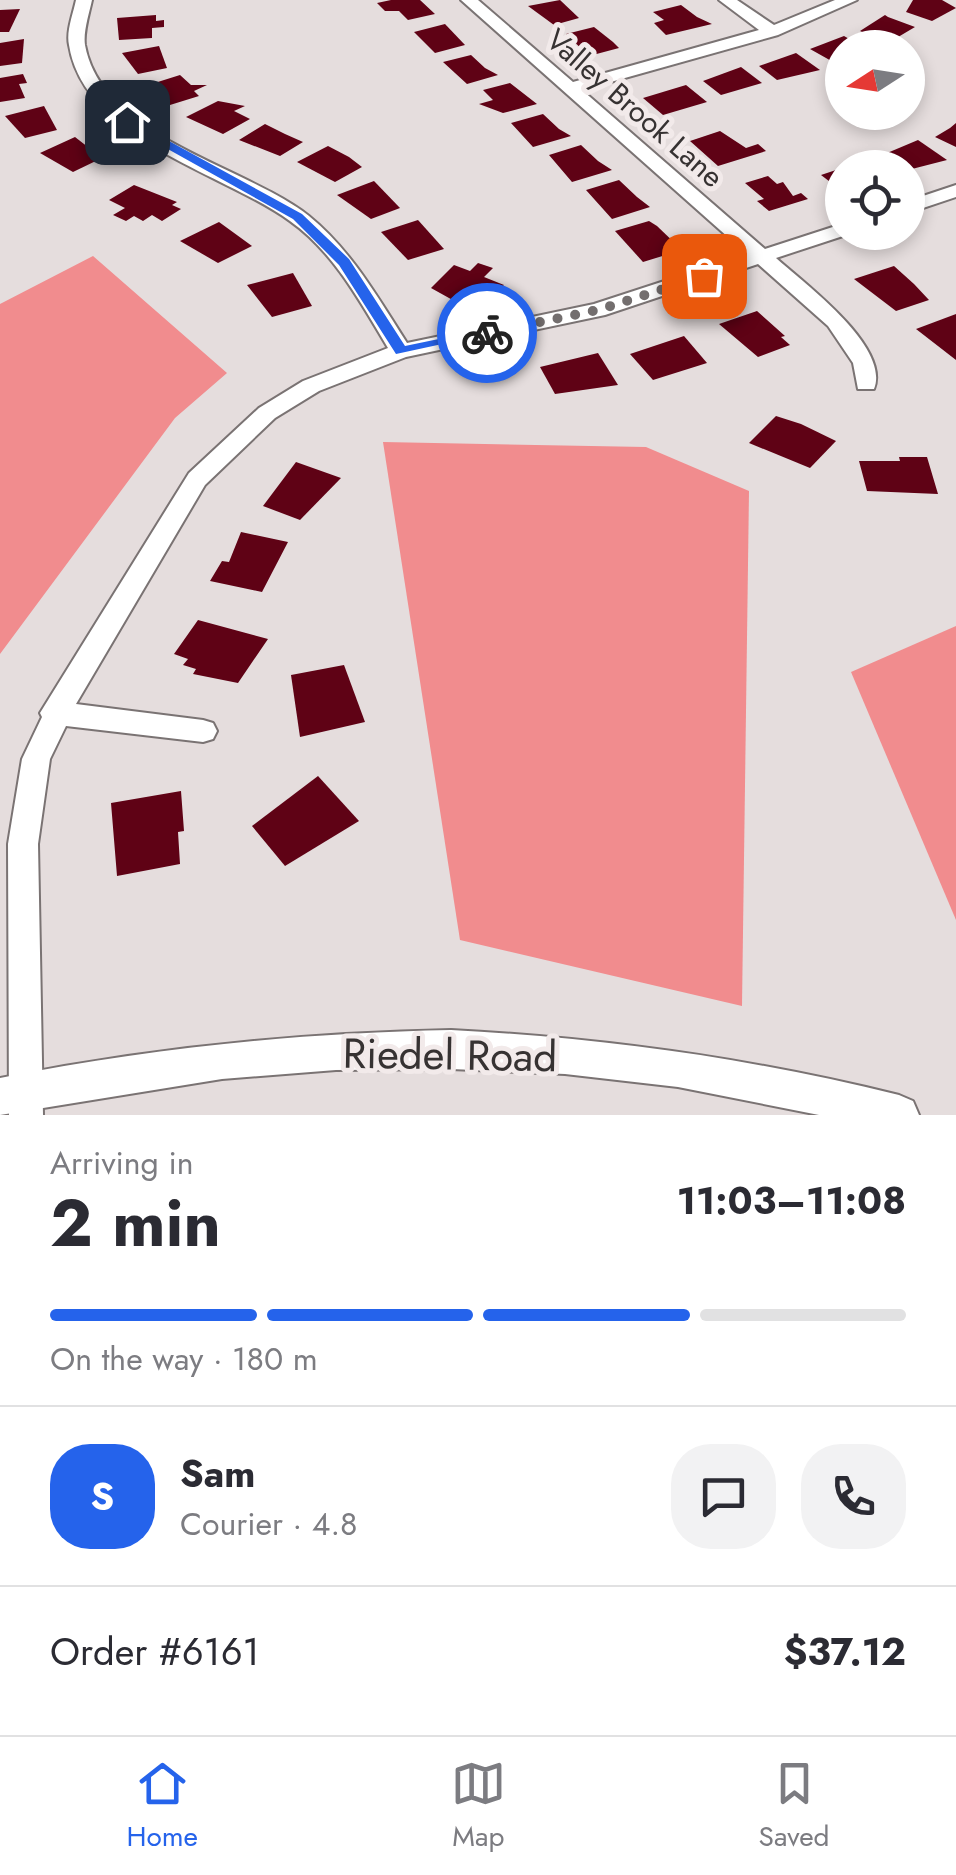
<!DOCTYPE html>
<html lang="en">
<head>
<meta charset="utf-8">
<style>
  body { margin:0; font-family:Jost,sans-serif; background:#f2f2f3; color:#2b2b33; height:100vh; display:flex; flex-direction:column; font-size:38px; white-space:nowrap }
  * { box-sizing:border-box; margin:0 }
  p { font-size:32px; color:#7c7c81 }
  .icon { flex:none; width:55px; height:55px; fill:none; stroke:currentColor; stroke-width:2; stroke-linecap:round; stroke-linejoin:round }
  .map { position:relative; height:1115px; overflow:hidden }
  .sheet { display:flex; flex-direction:column; background:#fff; flex:1 }
  .sheet>* { flex:none }
  .needle { width:65px; rotate:258deg }
  .tools { position:absolute; left:825px; top:30px; display:grid; gap:20px }
  .tools a { display:grid; place-items:center; width:100px; height:100px; border-radius:50%; background:#fff; box-shadow:0 5px 15px #0003; font-size:50px }
  .pin { position:absolute; display:grid; place-items:center; width:85px; height:85px; color:#fff; margin:-42px; border-radius:20px; box-shadow:0 5px 15px #0006 }
  .courier { position:absolute; display:grid; place-items:center; width:100px; height:100px; margin:-50px; border:8px solid #2563eb; border-radius:50%; background:#fff; color:#222; box-shadow:0 2px 12px #0007 }
  .headline em { font-style:normal; font-weight:700 }
  .headline div { display:flex; flex-direction:column-reverse }
  .headline { display:flex; align-items:center; justify-content:space-between; height:170px; padding:0 50px }
  h1 { font-size:65px; font-weight:700; line-height:75px }
  .bar { display:grid; grid-template-columns:repeat(4,1fr); gap:15px 10px; align-content:center; height:120px; padding:0 50px }
  .bar i { height:12px; border-radius:8px; background:#e1e1e2 }
  .bar .selected { background:#2563eb }
  .bar p { grid-column:span 4 }
  .line { display:flex; align-items:center; gap:25px; padding:0 50px; border-top:2px solid #e1e1e2 }
  .line div { flex:1 }
  .round { display:grid; place-items:center; flex:none; width:105px; height:105px; border-radius:40px; background:#f2f2f3 }
  .tab-bar { display:flex; justify-content:space-around; align-items:center; height:140px; border-top:2px solid #e1e1e2; background:#fff; font-size:28px; color:#7c7c81 }
  .tab-bar a { display:grid; justify-items:center; gap:5px }
  .tab-bar .selected { color:#2563eb }
  .map>svg:first-child { display:block }
</style>
</head>
<body>
<div class="map">
<svg width="956" height="1115" viewBox="0 0 956 1115">
  <rect width="100%" height="100%" fill="#e5dddd"/>
  <g fill="#f18c8e">
    <polygon points="93,256 227,373 175,418 0,654 0,304"/>
    <polygon points="383,442 646,447 749,491 742,1006 460,940"/>
    <polygon points="956,626 956,920 851,672"/>
  </g>
  <g fill="#5f0215">
    <polygon points="391,0 420,0 435,14 408,20 399,11 385,11 377,3"/>
    <polygon points="560,0 579,18 554,25 528,6"/>
    <polygon points="913,0 942,0 956,8 932,21 906,12"/>
    <polygon points="681,5 697,17 712,24 666,35 654,23 664,20 653,12"/>
    <polygon points="20,9 9,32 0,32 0,10"/>
    <polygon points="156,15 156,21 164,20 164,27 152,28 152,38 119,40 117,18"/>
    <polygon points="885,15 888,17 915,27 888,43 860,31"/>
    <polygon points="445,24 465,45 435,53 414,32"/>
    <polygon points="594,27 613,42 619,48 589,56 566,34"/>
    <polygon points="844,36 865,48 842,48 842,60 835,63 810,49"/>
    <polygon points="24,39 22,63 0,66 0,43"/>
    <polygon points="159,46 167,68 138,74 122,53"/>
    <polygon points="796,53 820,70 777,80 759,66"/>
    <polygon points="471,55 485,68 498,75 467,84 443,62"/>
    <polygon points="741,67 762,83 721,95 703,81"/>
    <polygon points="23,74 27,83 19,84 25,98 0,102 0,78"/>
    <polygon points="180,75 191,85 207,85 194,91 199,96 170,105 145,86"/>
    <polygon points="510,83 537,104 503,113 479,104 493,100 483,90"/>
    <polygon points="686,85 707,102 663,115 643,98"/>
    <polygon points="218,101 245,106 234,111 250,119 223,134 186,117"/>
    <polygon points="44,106 57,130 25,138 5,116"/>
    <polygon points="543,114 559,129 571,136 533,147 511,123"/>
    <polygon points="956,123 956,147 935,137 950,128"/>
    <polygon points="265,124 285,134 303,142 280,156 239,140"/>
    <polygon points="720,131 746,148 758,144 766,151 718,166 690,141"/>
    <polygon points="75,137 102,158 73,172 40,153"/>
    <polygon points="918,140 947,160 908,170 880,156"/>
    <polygon points="581,145 598,161 612,170 572,182 549,155"/>
    <polygon points="328,146 349,157 362,167 335,182 297,162"/>
    <polygon points="842,168 842,191 821,175"/>
    <polygon points="768,176 777,184 783,182 793,196 801,193 808,199 769,211 757,201 764,199 745,183"/>
    <polygon points="619,180 637,197 650,207 612,219 586,190"/>
    <polygon points="374,181 400,208 371,219 337,195"/>
    <polygon points="134,185 177,202 172,205 181,209 162,221 152,215 143,221 134,216 126,221 113,215 125,208 109,200"/>
    <polygon points="418,220 444,249 408,260 381,232"/>
    <polygon points="649,221 657,226 682,250 643,262 615,231"/>
    <polygon points="219,222 252,246 218,263 180,241"/>
    <polygon points="478,263 493,268 484,277 504,285 485,304 464,297 458,303 431,288 454,265 470,271"/>
    <polygon points="894,266 914,284 929,300 896,311 854,279"/>
    <polygon points="293,273 312,306 272,317 247,285"/>
    <polygon points="757,311 785,336 781,337 790,345 758,357 719,324"/>
    <polygon points="956,314 956,360 916,329"/>
    <polygon points="684,336 707,363 653,380 630,354"/>
    <polygon points="598,353 618,385 555,394 540,367"/>
    <polygon points="776,416 801,424 836,441 810,468 749,443"/>
    <polygon points="899,457 927,457 938,494 867,491 859,461 900,461"/>
    <polygon points="296,462 341,478 300,520 263,506"/>
    <polygon points="241,532 288,542 262,592 210,581 222,561 229,562"/>
    <polygon points="198,620 268,639 238,683 193,674 196,669 183,665 188,659 174,654"/>
    <polygon points="344,665 365,722 300,737 291,675"/>
    <polygon points="318,776 359,821 285,866 252,826"/>
    <polygon points="181,791 184,831 178,832 180,864 117,876 111,803"/>
  </g>
  <g fill="none" stroke-linecap="round" stroke-linejoin="round">
    <g stroke="#7a7373" stroke-width="4">
      <g id="minor">
        <path d="M 76,0 L 92,0 C 89,14 83,32 85,45 C 102,138 244,165 309,216 C 351,250 378,298 407,343 L 594,304 L 747,254 L 461,0 L 478,0 L 573,82 L 759,30 L 719,0 L 737,0 L 774,25 L 835,0 L 857,0 L 778,35 L 582,90 L 765,249 L 842,224 L 842,232 L 849,234 L 776,258 C 804,283 891,347 874,389 L 858,389 L 853,363 L 828,326 L 758,264 L 605,315 L 406,357 L 319,391 L 275,418 L 205,485 L 76,704 L 203,720 L 213,723 L 217,731 L 213,739 L 203,742 L 66,726 L 50,759 L 38,844 L 43,1115 L 9,1115 L 8,844 L 22,759 L 42,717 L 40,713 L 189,473 L 259,408 L 303,381 L 388,348 C 361,303 334,252 290,221 C 222,172 84,140 69,45 C 66,32 73,14 76,0 Z"/>
        <polygon points="956,185 956,197 908,213 908,201"/>
      </g>
    </g>
    <g stroke="#7a7373" stroke-width="4">
      <path id="tertiary" d="M 451,1030 C 604,1038 750,1058 899,1095 L 913,1101 L 919,1115 L 819,1115 L 678,1087 L 565,1074 L 451,1069 L 336,1070 L 222,1079 L 0,1115 L 0,1078 C 150,1048 297,1033 451,1030 Z"/>
    </g>
    <use href="#minor" fill="#fff" fill-rule="evenodd"/>
    <use href="#tertiary" fill="#fff" fill-rule="evenodd"/>
  </g>
  <polygon fill="#2563eb" points="127,118 302,214 349,259 405,346 487,329 493,333 396,354 339,265 293,219 123,124"/>
  <g fill="none" stroke-linecap="round" stroke-linejoin="round">
    <polyline stroke="#736e6e" stroke-width="10" stroke-dasharray="0 18" points="487,333 598,310 704,276"/>
  </g>
  <g text-anchor="middle" dominant-baseline="central" stroke-width="10" stroke-linejoin="round" paint-order="stroke">
    <g font-size="30" fill="#363232" stroke="#f2eaea">
      <text transform="translate(635 108) rotate(41)">Valley Brook Lane</text>
    </g>
    <g font-size="42" fill="#363232" stroke="#f2eaea">
      <text transform="translate(450 1055) rotate(1)">Riedel Road</text>
    </g>
  </g>
</svg>
<div class="tools">
<a><svg class="needle" viewBox="-14 -14 28 28"><path d="M0-13l5 13h-10z" fill="#e53935"/><path d="M0 13l5-13h-10z" fill="#7c7c81"/></svg></a>
<a><svg class="icon" aria-label="locate" viewBox="0 0 24 24"><circle cx="12" cy="12" r="6"/><path d="M12 2v4M12 18v4M2 12h4M18 12h4"/></svg></a>
</div>
<div class="pin" style="left:704px;top:276px;background:#ea580c"><svg class="icon" aria-label="bag" viewBox="0 0 24 24"><path d="M5 8h14l-1 12H6zM9 8a3 3 0 0 1 6 0"/></svg></div>
<div class="pin" style="left:127px;top:122px;background:#1f2937"><svg class="icon" aria-label="home" viewBox="0 0 24 24"><path d="M3 11l9-7 9 7M6 9v11h12V9"/></svg></div>
<div class="courier" style="left:487px;top:333px"><svg class="icon" aria-label="bike" viewBox="0 0 24 24"><circle cx="6" cy="16" r="4"/><circle cx="18" cy="16" r="4"/><path d="M6 16l4-8h5l3 8M10 8l3 8H6M13 5h3"/></svg></div>
</div>
<section class="sheet">
<div class="headline"><div><h1>2 min</h1><p>Arriving in</p></div><em>11:03–11:08</em></div>
<div class="bar"><i class="selected"></i><i class="selected"></i><i class="selected"></i><i></i><p>On the way · 180 m</p></div>
<div class="line" style="height:180px"><b class="round" style="background:#2563eb;color:#fff">S</b><div><b>Sam</b><p>Courier · 4.8</p></div><a class="round"><svg class="icon" aria-label="chat" viewBox="0 0 24 24"><path d="M4 5h16v11H9l-5 4z"/></svg></a><a class="round"><svg class="icon" aria-label="phone" viewBox="0 0 24 24"><path d="M5 4h4l2 5-3 2q2 4 5 5l2-3 5 2v4C11 20 4 13 5 4z"/></svg></a></div>
<div class="line" style="height:130px"><div>Order #6161</div><b>$37.12</b></div>
</section>
<nav class="tab-bar">
<a class="selected"><svg class="icon" aria-label="home" viewBox="0 0 24 24"><path d="M3 11l9-7 9 7M6 9v11h12V9"/></svg>Home</a>
<a><svg class="icon" aria-label="map" viewBox="0 0 24 24"><path d="M3 6l6-2 6 2 6-2v14l-6 2-6-2-6 2zM9 4v14M15 6v14"/></svg>Map</a>
<a><svg class="icon" aria-label="saved" viewBox="0 0 24 24"><path d="M7 4h10v16l-5-4-5 4z"/></svg>Saved</a>
</nav>
</body>
</html>
